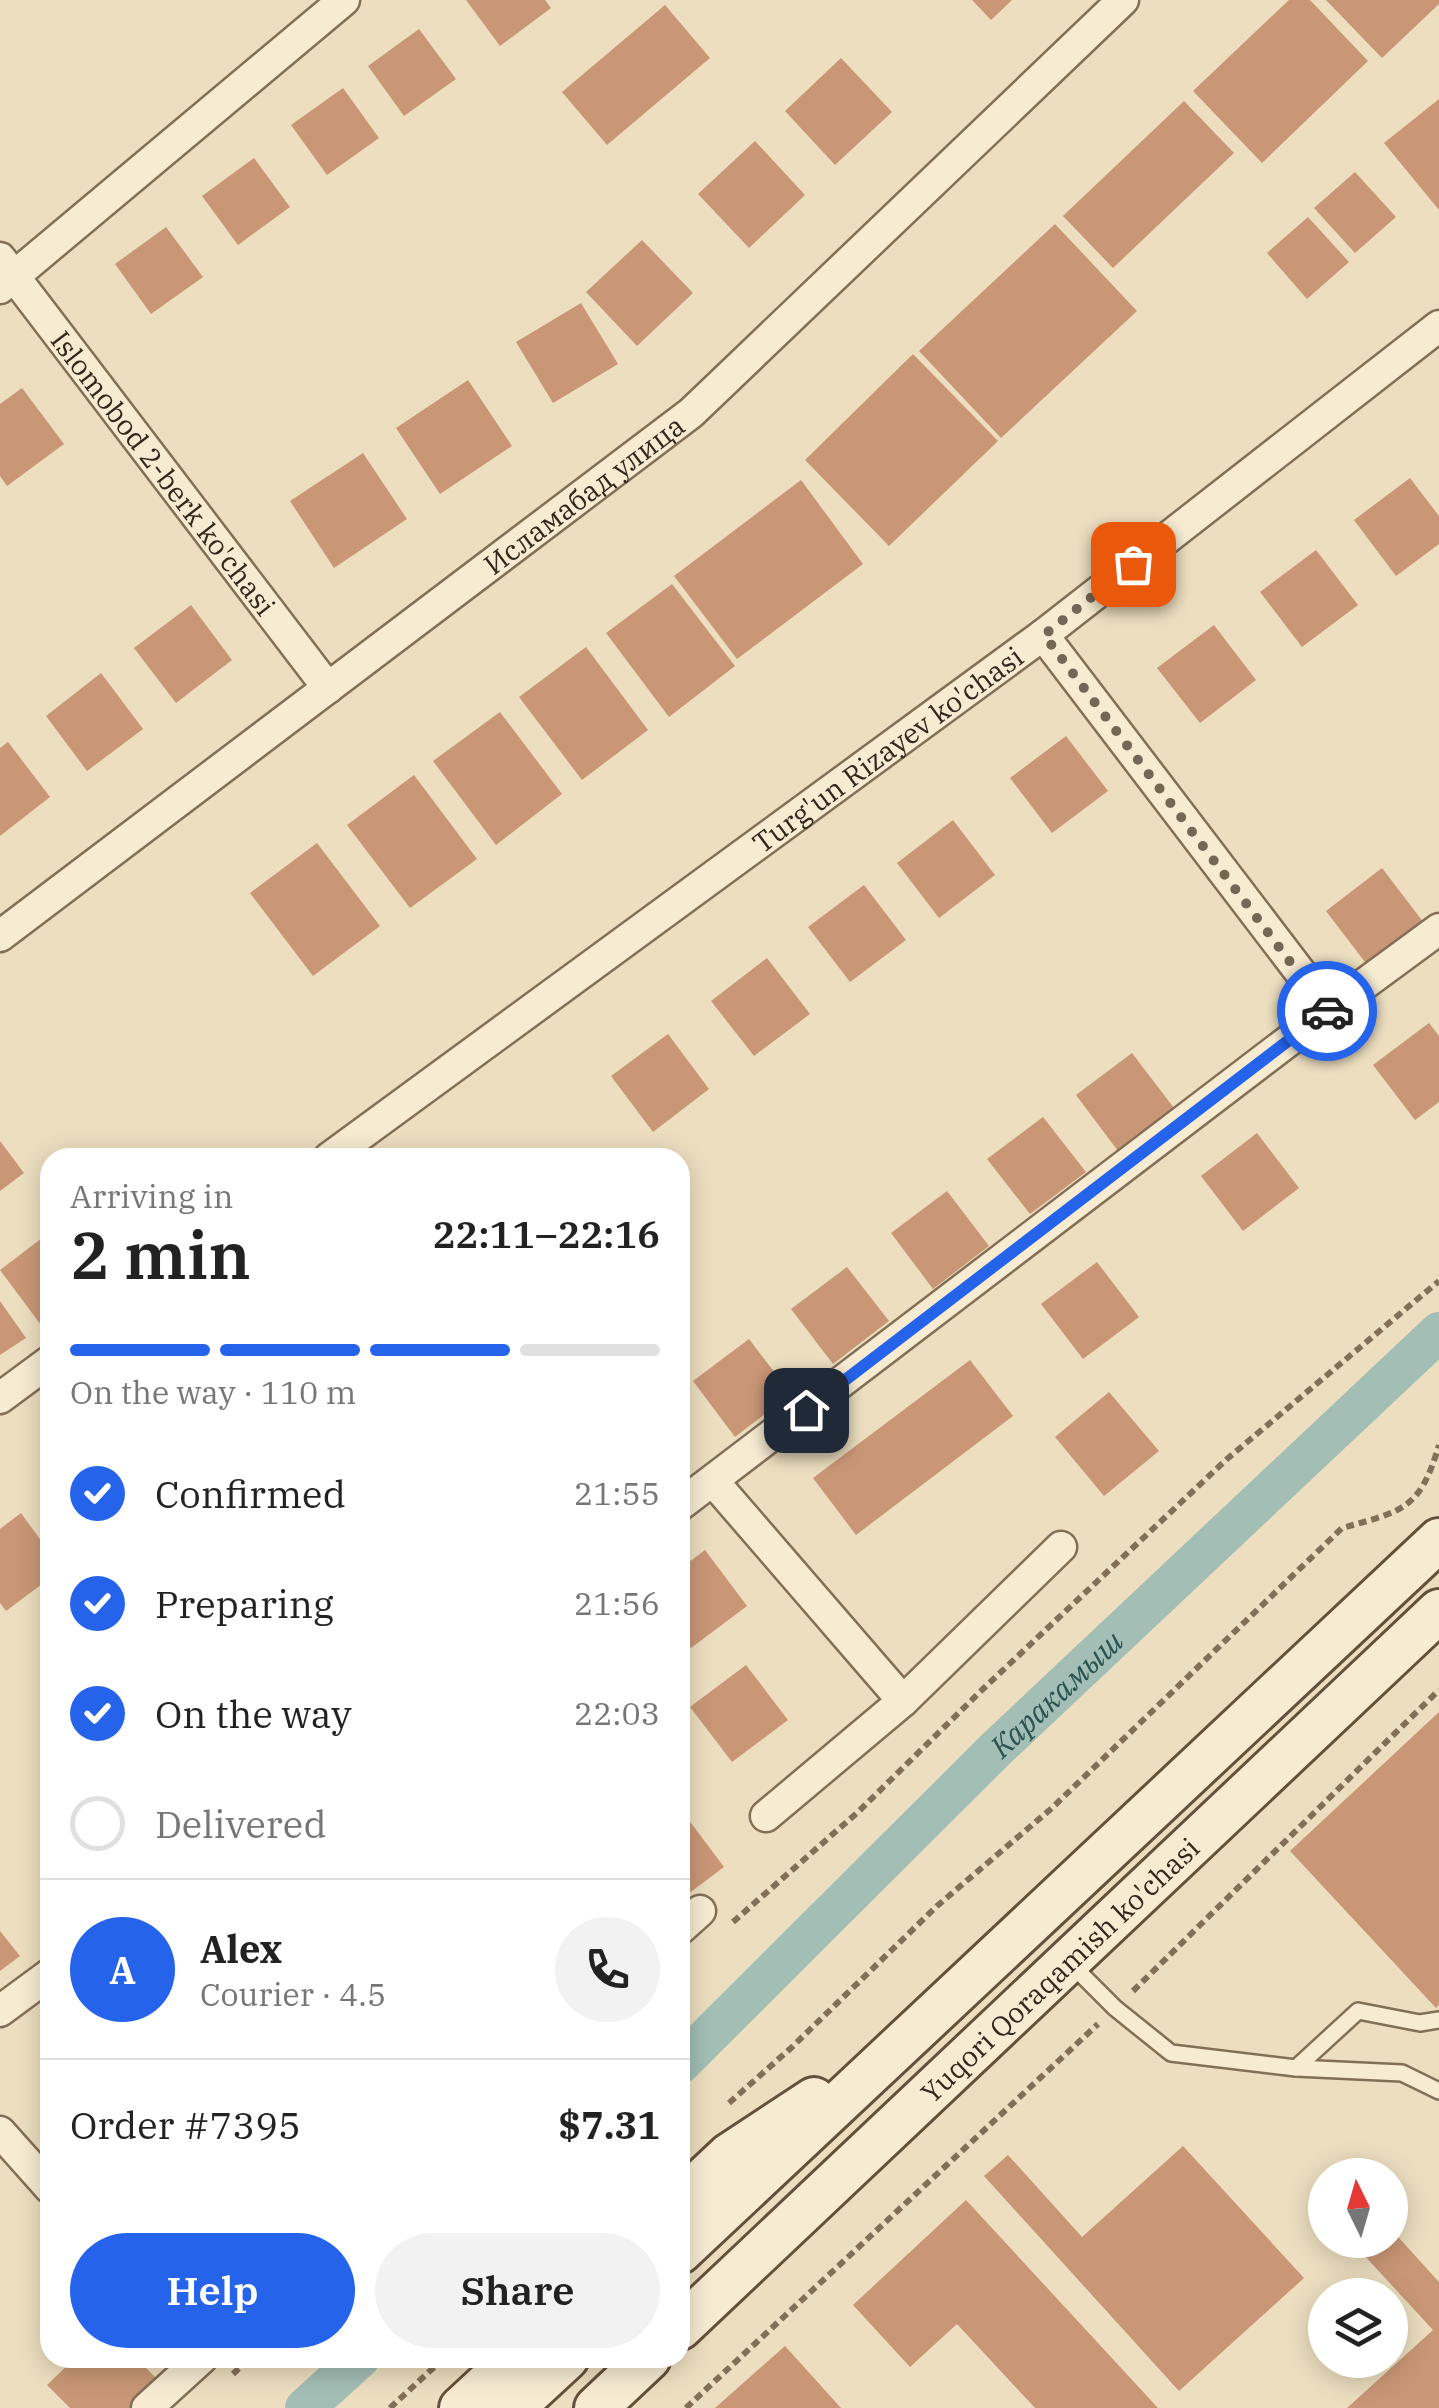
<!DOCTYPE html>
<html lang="en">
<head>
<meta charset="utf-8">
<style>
  body { margin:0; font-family:"IBM Plex Serif",serif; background:#f2f2f2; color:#222; height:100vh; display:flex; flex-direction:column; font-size:38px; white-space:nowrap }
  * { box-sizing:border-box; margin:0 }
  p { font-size:32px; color:#767676 }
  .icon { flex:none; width:55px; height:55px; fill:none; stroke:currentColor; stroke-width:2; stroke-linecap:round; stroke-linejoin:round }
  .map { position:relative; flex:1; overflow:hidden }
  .side { position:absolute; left:40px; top:1148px; width:650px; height:1220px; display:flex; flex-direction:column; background:#fff; border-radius:30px; box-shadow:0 5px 25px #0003 }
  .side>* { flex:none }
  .needle { width:65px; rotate:355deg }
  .buttons { position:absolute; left:1308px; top:2158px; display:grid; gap:20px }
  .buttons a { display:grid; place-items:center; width:100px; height:100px; border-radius:50%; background:#fff; box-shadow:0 5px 25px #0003; font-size:50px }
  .pin { position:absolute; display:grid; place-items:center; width:85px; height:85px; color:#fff; margin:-42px; border-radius:20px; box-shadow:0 5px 15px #0006 }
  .courier { position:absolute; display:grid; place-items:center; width:100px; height:100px; margin:-50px; border:8px solid #2563eb; border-radius:50%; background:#fff; color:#222; box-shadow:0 2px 12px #0007 }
  .overview em { font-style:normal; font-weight:600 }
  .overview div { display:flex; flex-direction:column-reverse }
  .overview { display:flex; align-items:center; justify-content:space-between; height:170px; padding:0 30px }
  h1 { font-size:65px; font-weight:600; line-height:75px }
  .bar { display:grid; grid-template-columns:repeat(4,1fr); gap:15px 10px; align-content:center; height:120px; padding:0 30px }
  .bar i { height:12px; border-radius:8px; background:#e0e0e0 }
  .bar .selected { background:#2563eb }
  .bar p { grid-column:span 4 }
  .line { display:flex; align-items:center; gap:25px; padding:0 30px; border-top:2px solid #e0e0e0 }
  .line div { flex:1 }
  .round { display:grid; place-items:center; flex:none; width:105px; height:105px; border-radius:52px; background:#f2f2f2 }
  ol { padding:0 30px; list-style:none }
  li { display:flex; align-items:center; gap:30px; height:110px }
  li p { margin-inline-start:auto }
  li .icon { padding:10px; border-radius:50%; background:#2563eb; color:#fff; stroke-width:4 }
  li:last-child { color:#767676 }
  li i { width:55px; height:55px; border:5px solid #e0e0e0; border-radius:50% }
  .button { display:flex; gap:20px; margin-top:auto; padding:20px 30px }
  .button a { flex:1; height:115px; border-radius:60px; background:#2563eb; color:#fff; font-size:40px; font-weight:600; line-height:115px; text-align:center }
  .button a+a { background:#f2f2f2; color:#222 }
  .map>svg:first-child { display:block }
</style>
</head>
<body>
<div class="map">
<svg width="1439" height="2408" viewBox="0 0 1439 2408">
  <rect width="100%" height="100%" fill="#ecdebf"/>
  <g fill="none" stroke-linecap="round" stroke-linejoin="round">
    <g stroke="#a2beb5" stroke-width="40">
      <path id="s1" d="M 680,2064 L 995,1750 L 1439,1332"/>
      <polyline points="305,2408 360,2358"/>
    </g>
  </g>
  <g fill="#c99776">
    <polygon points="466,0 545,0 551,8 500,46"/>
    <polygon points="972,0 1012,0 991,20"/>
    <polygon points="1289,0 1310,0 1368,61 1262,163 1193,91"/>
    <polygon points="1326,0 1439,0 1439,4 1382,58"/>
    <polygon points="665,5 710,58 607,145 562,92"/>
    <polygon points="419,29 456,79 404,116 368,66"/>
    <polygon points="841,58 892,112 835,165 785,111"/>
    <polygon points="343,88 379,138 327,175 291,125"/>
    <polygon points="1439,99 1439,210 1384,143"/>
    <polygon points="1184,101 1234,153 1113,268 1063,216"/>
    <polygon points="755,141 805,195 749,248 698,194"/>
    <polygon points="254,158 290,207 238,245 202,196"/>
    <polygon points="1355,172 1396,217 1355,253 1314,208"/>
    <polygon points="1308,217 1349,262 1307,299 1267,253"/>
    <polygon points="1055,224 1137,311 1001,438 919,351"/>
    <polygon points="166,227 203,277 151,314 115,264"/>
    <polygon points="642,240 693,293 637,346 586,292"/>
    <polygon points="581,303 618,364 553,403 516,342"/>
    <polygon points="913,354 998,441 889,546 805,460"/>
    <polygon points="468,380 512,446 440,494 396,428"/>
    <polygon points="22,388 64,444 7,486 0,476 0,404"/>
    <polygon points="363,453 407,519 334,568 290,501"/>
    <polygon points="1410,478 1439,516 1439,544 1396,576 1354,520"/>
    <polygon points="801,480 863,564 737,659 674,576"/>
    <polygon points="1316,550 1358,605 1302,647 1260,592"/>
    <polygon points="672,584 735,666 669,717 606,633"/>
    <polygon points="191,605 232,660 176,703 134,648"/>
    <polygon points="1214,625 1256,680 1200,723 1157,668"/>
    <polygon points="586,647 648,730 582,780 519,697"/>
    <polygon points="101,673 143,729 87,771 46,716"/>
    <polygon points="500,712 562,794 496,845 433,761"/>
    <polygon points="1066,736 1108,791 1052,833 1010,778"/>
    <polygon points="8,742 50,797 0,836 0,748"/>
    <polygon points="414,775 477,859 410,908 347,825"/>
    <polygon points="953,820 995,875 939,918 897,863"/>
    <polygon points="317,843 380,926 313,976 250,893"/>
    <polygon points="1382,868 1424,923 1368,966 1326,911"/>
    <polygon points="864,885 906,940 850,982 808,927"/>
    <polygon points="767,958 810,1014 754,1056 711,1001"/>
    <polygon points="1429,1023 1439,1036 1439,1102 1415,1120 1373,1065"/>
    <polygon points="668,1034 709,1089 653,1132 611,1076"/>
    <polygon points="1132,1053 1174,1108 1118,1151 1076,1095"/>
    <polygon points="1043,1117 1086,1172 1030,1214 987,1159"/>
    <polygon points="1257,1133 1299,1188 1243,1231 1201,1176"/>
    <polygon points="0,1141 24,1173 0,1191"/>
    <polygon points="947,1191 989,1246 933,1289 891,1233"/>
    <polygon points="50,1232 50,1318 41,1325 0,1270"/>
    <polygon points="1097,1262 1139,1317 1083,1359 1041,1304"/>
    <polygon points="847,1267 889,1321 833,1364 791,1309"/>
    <polygon points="0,1301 26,1338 0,1355"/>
    <polygon points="749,1339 791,1394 735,1437 693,1381"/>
    <polygon points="970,1360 1013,1416 856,1535 813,1478"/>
    <polygon points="1109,1392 1159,1451 1104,1496 1055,1437"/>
    <polygon points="21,1513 50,1553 50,1578 6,1611 0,1603 0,1529"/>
    <polygon points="705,1550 747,1606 691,1648 680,1634 680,1569"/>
    <polygon points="746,1665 788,1720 732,1762 690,1707"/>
    <polygon points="1439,1712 1439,2005 1436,2008 1290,1851"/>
    <polygon points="682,1811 724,1867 680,1900 680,1813"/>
    <polygon points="0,1931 20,1956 0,1971"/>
    <polygon points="1183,2146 1304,2278 1179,2391 984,2176 1008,2155 1082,2237"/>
    <polygon points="966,2200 1158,2408 1035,2408 957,2324 910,2367 853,2305"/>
    <polygon points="1390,2228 1439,2282 1439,2408 1347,2408 1433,2330 1350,2240 1390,2240"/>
    <polygon points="785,2346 841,2408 715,2408"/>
    <polygon points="75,2358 136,2358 160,2382 134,2408 70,2408 47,2385"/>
  </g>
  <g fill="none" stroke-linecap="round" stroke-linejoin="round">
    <g stroke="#836f58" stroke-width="20">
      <g id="lane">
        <polyline points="1072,1965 1115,2008 1171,2053 1296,2068 1402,2073 1439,2091"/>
        <polyline points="1296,2068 1358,2011 1420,2023 1439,2020"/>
      </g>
    </g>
    <g stroke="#836f58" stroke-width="35">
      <g id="street">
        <path id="s2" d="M 0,258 L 328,688"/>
        <polyline points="0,288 344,0"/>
        <polyline points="1043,635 1329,1010"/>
        <path id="s3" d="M 0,936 L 691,413 L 1123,0"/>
        <path id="s4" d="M 329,1158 L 1043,635 L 1439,326"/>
        <polyline points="0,1398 50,1361"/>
        <polyline points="713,1481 903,1701"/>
        <polyline points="680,1505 1329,1010 1439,929"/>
        <polyline points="766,1816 903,1701 1061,1547"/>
        <polyline points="680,1929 700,1911"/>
        <polyline points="0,2011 50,1974"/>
        <polyline points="0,2132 50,2188"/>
        <polyline points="147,2408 202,2358"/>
      </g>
    </g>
    <g stroke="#65503c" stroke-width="48">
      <g id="secondary">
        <polyline points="680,2201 729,2155 814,2099"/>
        <polyline points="680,2252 1439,1540"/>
        <path id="s5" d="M 680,2328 L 1439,1611"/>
        <polyline points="461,2408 515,2358"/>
        <polyline points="513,2408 567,2358"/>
        <polyline points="596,2408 649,2358"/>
      </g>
    </g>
    <g stroke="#836f58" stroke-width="6" stroke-dasharray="8 5" stroke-linecap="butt">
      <polyline points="733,1922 858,1812 984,1688 1227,1459 1439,1281"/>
      <polyline points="1133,1991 1439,1690"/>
      <path d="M 729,2103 L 791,2048 L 937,1906 L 1052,1808 L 1342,1528 C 1404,1511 1420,1509 1439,1445"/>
      <polyline points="233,2374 250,2358"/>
      <polyline points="390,2408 444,2358"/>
      <polyline points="686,2408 1098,2024"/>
    </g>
    <use href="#lane" stroke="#f7ebd2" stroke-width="15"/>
    <use href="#street" stroke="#f7ebd2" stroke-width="30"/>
    <use href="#secondary" stroke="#f7ebd2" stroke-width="42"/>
  </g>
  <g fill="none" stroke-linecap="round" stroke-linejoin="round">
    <polyline stroke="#746755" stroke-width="10" stroke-dasharray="0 18" points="1133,564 1044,635 1327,1011"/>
    <polyline stroke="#2563eb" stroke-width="12" points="806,1410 1327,1011"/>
  </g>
  <g text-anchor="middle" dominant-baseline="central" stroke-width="8" stroke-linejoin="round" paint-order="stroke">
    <g font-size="28" fill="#33271c" stroke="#f3e8ce">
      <text stroke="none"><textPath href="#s2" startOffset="270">Islomobod 2-berk ko'chasi</textPath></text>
      <text stroke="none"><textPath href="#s3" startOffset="732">Исламабад улица</textPath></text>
      <text stroke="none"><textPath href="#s4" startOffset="692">Turg'un Rizayev ko'chasi</textPath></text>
      <text stroke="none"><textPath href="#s5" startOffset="522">Yuqori Qoraqamish ko'chasi</textPath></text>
    </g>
    <g font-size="30" font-style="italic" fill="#2c5350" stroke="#f3e8ce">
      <text stroke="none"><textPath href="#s1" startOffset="528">Каракамыш</textPath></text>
    </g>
  </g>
</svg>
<div class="buttons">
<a><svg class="needle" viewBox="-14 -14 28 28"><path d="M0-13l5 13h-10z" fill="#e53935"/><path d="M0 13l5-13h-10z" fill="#767676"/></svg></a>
<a><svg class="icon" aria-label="layers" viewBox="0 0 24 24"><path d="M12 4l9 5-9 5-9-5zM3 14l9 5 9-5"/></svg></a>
</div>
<div class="pin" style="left:1133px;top:564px;background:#ea580c"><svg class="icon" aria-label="bag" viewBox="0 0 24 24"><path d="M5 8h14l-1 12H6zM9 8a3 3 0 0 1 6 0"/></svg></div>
<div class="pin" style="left:806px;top:1410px;background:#1f2937"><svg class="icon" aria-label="home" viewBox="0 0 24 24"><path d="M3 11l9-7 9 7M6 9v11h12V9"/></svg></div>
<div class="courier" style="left:1327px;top:1011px"><svg class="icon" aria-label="car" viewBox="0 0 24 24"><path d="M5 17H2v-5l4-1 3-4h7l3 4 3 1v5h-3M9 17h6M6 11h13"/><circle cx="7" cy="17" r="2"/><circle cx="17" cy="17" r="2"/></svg></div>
<section class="side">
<div class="overview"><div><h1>2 min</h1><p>Arriving in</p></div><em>22:11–22:16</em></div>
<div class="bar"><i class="selected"></i><i class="selected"></i><i class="selected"></i><i></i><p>On the way · 110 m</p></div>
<ol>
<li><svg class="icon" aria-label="check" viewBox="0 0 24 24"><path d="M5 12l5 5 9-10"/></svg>Confirmed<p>21:55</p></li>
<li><svg class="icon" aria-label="check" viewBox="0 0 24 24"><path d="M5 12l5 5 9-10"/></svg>Preparing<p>21:56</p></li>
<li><svg class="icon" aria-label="check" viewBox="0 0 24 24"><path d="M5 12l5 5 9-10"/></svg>On the way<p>22:03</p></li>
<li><i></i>Delivered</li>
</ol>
<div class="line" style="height:180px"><b class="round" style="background:#2563eb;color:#fff">A</b><div><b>Alex</b><p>Courier · 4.5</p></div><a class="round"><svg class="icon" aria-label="phone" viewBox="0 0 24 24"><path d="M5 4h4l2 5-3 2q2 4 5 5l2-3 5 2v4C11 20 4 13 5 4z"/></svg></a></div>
<div class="line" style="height:130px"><div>Order #7395</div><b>$7.31</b></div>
<div class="button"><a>Help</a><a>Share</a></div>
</section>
</div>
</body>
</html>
